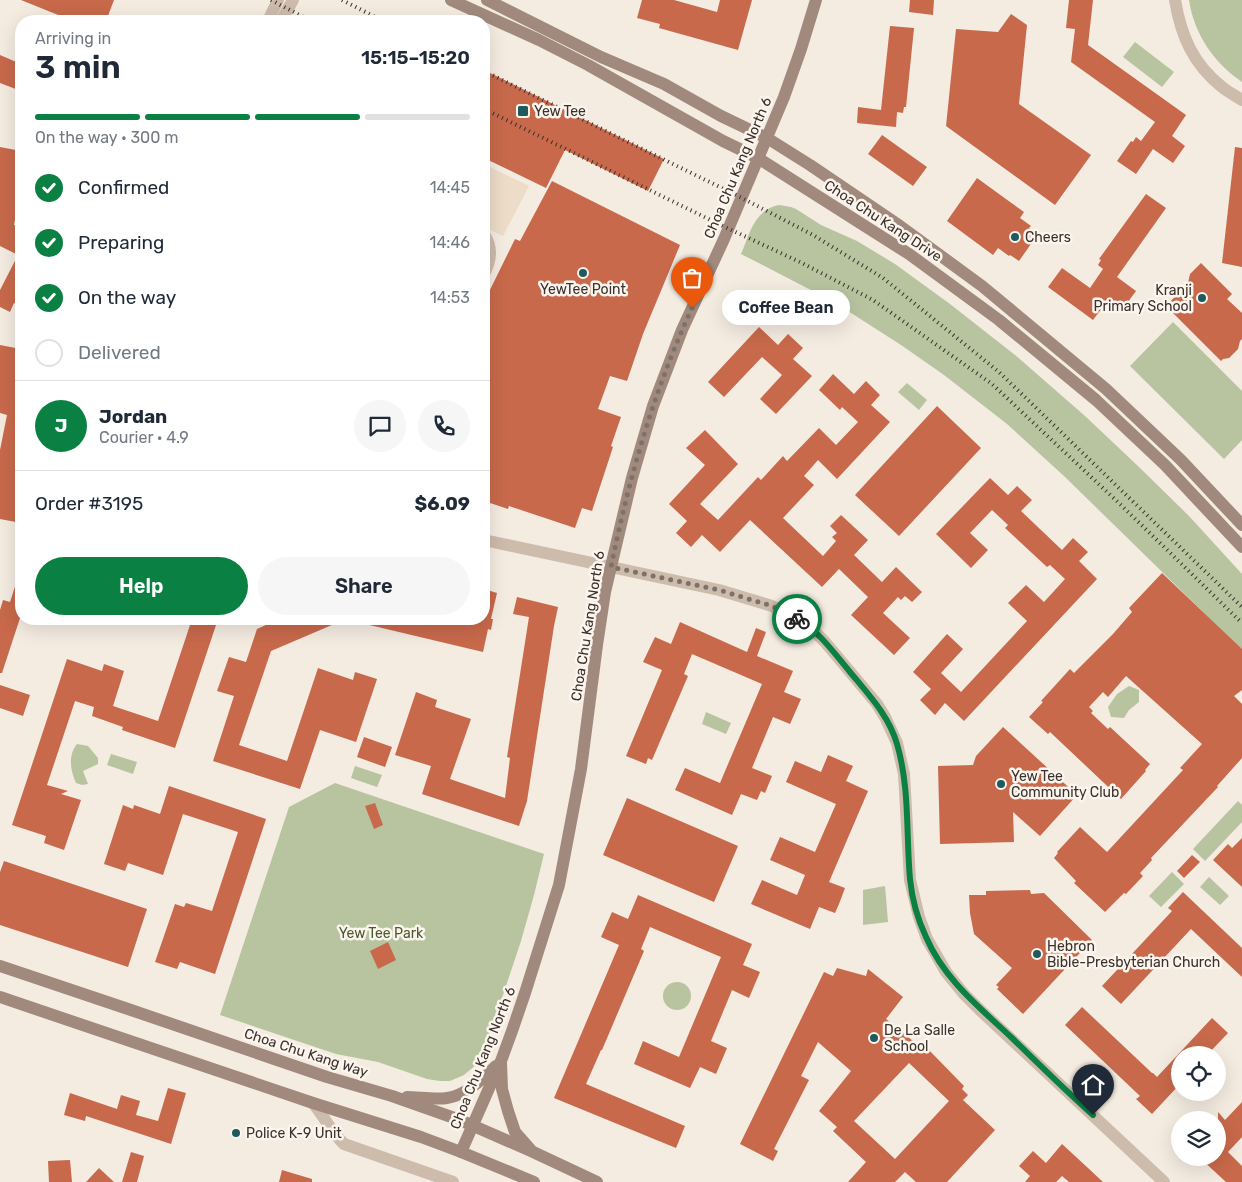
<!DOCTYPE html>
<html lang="en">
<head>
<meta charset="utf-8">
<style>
  body { margin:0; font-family:Rubik,sans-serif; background:#f6f6f7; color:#1f2937; height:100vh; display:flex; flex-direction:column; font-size:19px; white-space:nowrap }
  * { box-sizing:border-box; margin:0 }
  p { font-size:16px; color:#747a83 }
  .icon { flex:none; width:28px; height:28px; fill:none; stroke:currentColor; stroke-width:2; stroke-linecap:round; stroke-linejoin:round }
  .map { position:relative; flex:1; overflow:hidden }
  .drawer { position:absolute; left:15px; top:15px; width:475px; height:610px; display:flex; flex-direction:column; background:#fff; border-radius:20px; box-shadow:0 5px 20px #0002 }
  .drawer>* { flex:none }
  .tools { position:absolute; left:1171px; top:1046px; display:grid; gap:10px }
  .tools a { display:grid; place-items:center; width:55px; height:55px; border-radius:50%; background:#fff; box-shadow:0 5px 20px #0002; font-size:25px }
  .pin { position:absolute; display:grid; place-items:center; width:42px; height:42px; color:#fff; margin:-51px -21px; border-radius:50% 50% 50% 0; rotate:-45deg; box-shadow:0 0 5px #0007 }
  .pin .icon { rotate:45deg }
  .courier { position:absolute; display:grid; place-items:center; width:50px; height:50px; margin:-25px; border:4px solid #0b8043; border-radius:50%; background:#fff; color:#222; box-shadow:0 1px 6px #0007 }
  .bubble { position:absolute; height:35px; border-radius:18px; background:#fff; box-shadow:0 5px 20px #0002; font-size:16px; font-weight:600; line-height:35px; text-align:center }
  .headline em { font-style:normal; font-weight:600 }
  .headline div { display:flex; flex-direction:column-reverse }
  .headline { display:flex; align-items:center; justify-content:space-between; height:85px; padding:0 20px }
  h1 { font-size:32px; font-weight:600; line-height:38px }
  .bar { display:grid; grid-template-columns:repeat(4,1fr); gap:8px 5px; align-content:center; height:60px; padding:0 20px }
  .bar i { height:6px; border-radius:4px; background:#e0e1e3 }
  .bar .selected { background:#0b8043 }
  .bar p { grid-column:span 4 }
  .line { display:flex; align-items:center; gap:12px; padding:0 20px; border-top:1px solid #e0e1e3 }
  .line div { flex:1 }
  .round { display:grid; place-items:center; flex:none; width:52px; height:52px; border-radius:26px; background:#f6f6f7 }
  ol { padding:0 20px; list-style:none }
  li { display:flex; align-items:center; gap:15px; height:55px }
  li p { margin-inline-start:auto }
  li .icon { padding:5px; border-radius:50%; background:#0b8043; color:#fff; stroke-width:4 }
  li:last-child { color:#747a83 }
  li i { width:28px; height:28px; border:2px solid #e0e1e3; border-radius:50% }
  .action { display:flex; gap:10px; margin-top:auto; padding:10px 20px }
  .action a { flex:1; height:58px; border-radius:30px; background:#0b8043; color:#fff; font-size:20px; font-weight:600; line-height:58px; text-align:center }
  .action a+a { background:#f6f6f7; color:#1f2937 }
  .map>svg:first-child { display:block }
</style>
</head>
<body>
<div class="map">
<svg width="1242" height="1182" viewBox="0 0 1242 1182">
  <rect width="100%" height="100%" fill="#f4ebe1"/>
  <g fill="#b8c4a0">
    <path d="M 1189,0 L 1242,0 L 1242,82 C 1214,63 1194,34 1189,0 Z"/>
    <polygon points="1135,42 1174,72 1162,87 1123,57"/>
    <path d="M 779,205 L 791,207 L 796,209 L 821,225 L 857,241 L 895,264 L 950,304 L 1015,355 L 1085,416 L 1139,467 L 1189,516 L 1242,574 L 1242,650 L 1064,476 L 1007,424 L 944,375 L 901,345 L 834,302 L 741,254 C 750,233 754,210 779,205 Z"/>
    <polygon points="1173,322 1242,391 1242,440 1224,459 1130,366"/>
    <polygon points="907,383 927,400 919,410 898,392"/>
    <polygon points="1129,686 1139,690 1139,702 1129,710 1124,718 1111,717 1108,707 1117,694"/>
    <polygon points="706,712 731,723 726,734 702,724"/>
    <path d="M 77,744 L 88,746 L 98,758 L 98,764 L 83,771 L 88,784 L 82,785 L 76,783 C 70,770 68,755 77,744 Z"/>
    <polygon points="111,754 137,762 133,774 107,765"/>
    <polygon points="355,766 382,775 377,787 351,778"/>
    <polygon points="335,783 544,854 534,895 521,941 492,1028 477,1064 464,1075 450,1081 440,1081 427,1079 378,1062 336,1054 220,1015 289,807"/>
    <polygon points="1238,801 1242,805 1242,822 1205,861 1193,849"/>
    <polygon points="1172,872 1184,884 1161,907 1149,896"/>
    <polygon points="1209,877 1229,896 1220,905 1200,887"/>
    <polygon points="885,886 888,922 863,925 863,890"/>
    <circle cx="677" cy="996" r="14"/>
  </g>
  <polygon fill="#ecdcc8" points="484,164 529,186 503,236 484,227"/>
  <g fill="#c8694b" fill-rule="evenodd">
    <polygon points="21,0 114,0 106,21 73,21"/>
    <polygon points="642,0 674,0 717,12 720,0 752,0 738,50 659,28 660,24 637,18"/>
    <polygon points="910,0 934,0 933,15 909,12"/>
    <polygon points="1069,0 1093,0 1088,45 1186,115 1172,136 1185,146 1173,163 1153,149 1136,174 1117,161 1131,141 1133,142 1136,137 1141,141 1155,122 1071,62 1075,29 1066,28"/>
    <polygon points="1011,14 1027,25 1019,104 1091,155 1055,205 946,126 956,29 998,32"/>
    <polygon points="890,26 914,28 906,107 904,107 903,113 897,112 896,127 857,123 858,107 881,110"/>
    <polygon points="0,55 21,64 21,91 0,83"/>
    <polygon points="484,70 664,159 648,191 565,150 546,188 484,158"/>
    <polygon points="882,135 927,167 913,186 868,154"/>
    <polygon points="0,147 21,151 21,186 14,225 21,227 21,307 14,303 10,312 0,307 0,290 18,255 0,246"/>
    <polygon points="1235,147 1242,148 1242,267 1222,263"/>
    <polygon points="977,178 1024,212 1020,218 1031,226 1029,228 1038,234 1019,261 1010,255 1009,256 998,248 993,255 947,221"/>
    <polygon points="552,181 680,245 643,334 627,381 610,376 598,409 621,417 611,446 613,447 592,511 582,508 575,528 509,506 508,509 484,501 484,302 515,239 520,241"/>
    <polygon points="1146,194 1166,208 1117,277 1136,291 1122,310 1108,300 1093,320 1048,287 1062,268 1090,288 1103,269 1098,265 1101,260 1099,259"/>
    <polygon points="1201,263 1232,294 1227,299 1242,313 1242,339 1240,341 1238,349 1229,358 1223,359 1221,361 1166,306 1188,283 1190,274"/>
    <polygon points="759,327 778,345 788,334 803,348 793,359 812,376 776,414 760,399 782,375 762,357 724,397 708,382"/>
    <polygon points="0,345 21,349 21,396 18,413 21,414 21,523 0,519 0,450 7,415 0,413"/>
    <polygon points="833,374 854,394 866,381 880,395 871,405 890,422 837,479 818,460 804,476 814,485 783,518 823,556 836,541 832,537 837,533 830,526 841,515 868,540 854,555 882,582 896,567 922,592 912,602 905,596 901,600 898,597 883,613 910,638 894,655 851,615 868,597 839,569 822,587 750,520 720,552 702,535 691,547 676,533 687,521 669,504 705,465 686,448 705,430 738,464 700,504 718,520 758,477 761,480 783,456 787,461 819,428 836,445 858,422 842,407 840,410 819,390"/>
    <polygon points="937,406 981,448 899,536 855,495"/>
    <polygon points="990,478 1008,495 1017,486 1032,500 1021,511 1062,550 1073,538 1088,552 1079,561 1097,579 964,721 945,703 935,715 920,700 931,689 913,672 947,634 963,649 941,673 961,692 1027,621 1008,603 1026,585 1044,602 1065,579 1050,565 1047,567 1005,528 1008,525 992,510 970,533 988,550 971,568 936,534"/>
    <polygon points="1162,573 1242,649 1242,690 1234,696 1242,704 1242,758 1217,786 1218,787 1151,858 1152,860 1140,873 1143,876 1126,894 1124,893 1105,912 1074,883 1076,881 1054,858 1058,853 1057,852 1080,827 1107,852 1183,770 1180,768 1202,744 1126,676 1108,697 1103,692 1089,707 1093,711 1091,713 1108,729 1110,727 1150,764 1145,770 1146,771 1121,799 1050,732 1048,734 1029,717 1043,702 1041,701 1070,669 1074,673 1113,634 1132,612 1129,608"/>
    <polygon points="19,574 21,574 21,615 2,673 0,673 0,610 3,600 10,602"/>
    <polygon points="484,589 497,593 491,619 493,619 491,630 488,629 483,652 361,623 362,619 484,619"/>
    <polygon points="517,597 558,607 554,626 527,801 519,826 422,794 431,766 395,755 416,692 437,700 435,707 471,719 450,779 505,798 510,758 507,757 529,617 513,614"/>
    <polygon points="192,619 218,619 175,748 122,730 123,727 92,716 94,707 75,701 47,785 68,791 61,794 81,800 64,850 44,843 46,836 12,825 67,659 102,671 104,664 124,671 113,706 158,721"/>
    <polygon points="279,619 346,619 271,651 239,745 287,761 318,668 353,680 355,672 377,679 356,742 320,730 300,789 213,761 234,696 217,691 229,657 246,662 257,629"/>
    <polygon points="680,622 747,652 756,628 766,632 757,656 793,671 784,692 801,699 790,724 773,717 752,768 772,776 765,793 761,791 757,800 741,794 732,815 675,790 685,768 720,783 762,684 692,654 684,674 688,676 652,760 648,758 646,764 626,756 662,670 643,662 655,637 671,644"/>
    <polygon points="0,685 30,695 23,716 0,708"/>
    <polygon points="1003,727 1077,795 1040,836 1013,812 1014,842 940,844 938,766 973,765 976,756"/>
    <polygon points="364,737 392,747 385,767 357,757"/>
    <polygon points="828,755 853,766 846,781 868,791 829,882 845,888 839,904 835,913 819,907 810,929 751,904 762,880 797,895 805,875 770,860 780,837 815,852 836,804 786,782 795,761 821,772"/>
    <polygon points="169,786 266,819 215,974 180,962 177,969 155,962 175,904 184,907 186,903 212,911 238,832 183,814 163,875 128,863 125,871 104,864 123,805 133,809 134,805 160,814"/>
    <polygon points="627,798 738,846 714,902 603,855"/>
    <polygon points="375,803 383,825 374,829 365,806"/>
    <polygon points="1242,838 1242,887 1213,860 1228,844 1232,848"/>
    <polygon points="1192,855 1200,862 1184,878 1177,871"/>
    <polygon points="4,861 147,909 128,967 0,925 0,872"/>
    <polygon points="1030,890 1031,894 1044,893 1092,940 1023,1014 997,989 999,987 996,985 1012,968 974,934 970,913 969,895 986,895 986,891"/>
    <polygon points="1183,892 1242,948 1242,977 1191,929 1121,1004 1102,986 1172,911 1168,908"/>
    <polygon points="638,895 752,944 743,965 760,972 749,998 732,990 711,1041 727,1048 716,1074 700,1067 690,1088 634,1064 643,1041 679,1057 721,957 650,927 641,949 644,951 602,1050 601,1050 586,1084 685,1126 676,1148 554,1098 619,945 601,937 612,912 628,919"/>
    <polygon points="388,942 396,960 378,969 370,951"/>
    <path d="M 837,968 L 866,976 L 868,969 L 903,997 L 886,1019 L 924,1050 L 926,1047 L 964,1086 L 962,1089 L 968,1095 L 963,1100 L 995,1130 L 947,1182 L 916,1182 L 905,1172 L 895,1182 L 848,1182 L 866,1162 L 833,1131 L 837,1127 L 819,1111 L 851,1071 L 818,1042 L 801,1076 L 809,1080 L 774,1149 L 778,1151 L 773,1161 L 740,1144 L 824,972 L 833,976 ZM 909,1063 L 949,1101 L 895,1159 L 854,1121 Z"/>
    <polygon points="1082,1007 1152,1073 1153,1073 1157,1077 1212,1018 1228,1033 1207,1055 1180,1055 1180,1084 1152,1114 1136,1099 1140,1096 1065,1025"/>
    <polygon points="168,1088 186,1093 171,1144 86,1116 85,1121 64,1115 70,1093 117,1109 121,1095 140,1101 136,1115 158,1121"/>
    <polygon points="1242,1102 1242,1137 1228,1152 1242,1166 1242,1182 1226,1182 1200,1158 1218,1158 1218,1112 1225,1120"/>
    <polygon points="1062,1144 1088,1168 1103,1182 1069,1182 1062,1176 1056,1182 1025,1182 1030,1176 1019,1166 1033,1151 1046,1163"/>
    <polygon points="131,1152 144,1156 137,1182 122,1182"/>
    <polygon points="70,1160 72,1182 49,1182 48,1161"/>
    <polygon points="99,1168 114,1182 86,1182"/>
    <polygon points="282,1170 312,1179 312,1182 279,1182"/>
  </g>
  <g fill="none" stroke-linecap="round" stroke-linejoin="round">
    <g stroke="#cdbbac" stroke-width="12">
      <path d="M 1175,0 C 1181,36 1193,64 1222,87 C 1228,92 1236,96 1242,100"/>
      <polyline points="268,21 278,0"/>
      <polyline points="281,21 293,0"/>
      <path d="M 484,234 C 493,248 491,260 484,274"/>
      <polyline points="484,540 719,590 772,606 802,622 812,629 825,642 877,704 885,717 897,743 904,774 910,880 919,917 927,939 946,972 964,994 980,1010 1164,1182"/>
      <path d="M 313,1103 C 324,1116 331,1132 344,1144 L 453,1182"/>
    </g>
    <g stroke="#a18a7d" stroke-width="12">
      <polyline points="451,0 539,40 588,65 723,141 758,158 909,254 999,320 1096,400 1165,465 1242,547"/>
      <polyline points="487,0 601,57 664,84 721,116 767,138 810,165 900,226 982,286 1106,389 1181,460 1242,525"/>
      <polyline points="0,966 128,1009 327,1077 392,1096 460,1120 531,1151 597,1182"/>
      <polyline points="0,997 313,1103 421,1137 461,1152 534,1182"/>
      <polyline points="501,1063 502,1089 508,1111 515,1132 530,1149"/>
      <path d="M 407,1097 C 418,1097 436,1100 447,1098 C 467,1095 482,1079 496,1066"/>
      <polyline points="461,1152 501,1061 512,1031 525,993 559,885 581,769 597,645 605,592 632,478 653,406 682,330 724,239 784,97 801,49 816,0"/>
    </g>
    <g stroke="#3b302b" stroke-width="4" stroke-dasharray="1 4" stroke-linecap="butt">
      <polyline points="271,0 311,21"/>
      <polyline points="342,0 383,21"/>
      <polyline points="484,71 738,196 813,235 883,278 999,372 1242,607"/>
      <polyline points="484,109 725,227 802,263 873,300 992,384 1121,505 1242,623"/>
    </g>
  </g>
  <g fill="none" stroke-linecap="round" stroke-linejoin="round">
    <path stroke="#7c716b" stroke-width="5" stroke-dasharray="0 9" d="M 692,308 C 654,390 629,478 611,567 L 719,590 L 772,606 L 797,619"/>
    <path stroke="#0b8043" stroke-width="6" d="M 797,619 C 819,631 834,653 850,672 C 869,695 889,716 897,744 C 910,788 906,835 910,879 C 912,899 918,920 926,937 C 944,979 979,1007 1011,1037 C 1038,1063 1065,1090 1093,1115"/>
  </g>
  <g fill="#1f5a5e" stroke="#fbf5ee" stroke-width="2">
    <rect x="517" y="105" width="12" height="12" rx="2.5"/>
    <circle cx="1015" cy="237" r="5"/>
    <circle cx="583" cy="273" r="5"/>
    <circle cx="1202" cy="298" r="5"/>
    <circle cx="1001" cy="784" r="5"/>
    <circle cx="1037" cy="954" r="5"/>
    <circle cx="874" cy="1038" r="5"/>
    <circle cx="236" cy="1133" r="5"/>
  </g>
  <g text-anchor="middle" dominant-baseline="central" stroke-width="5" stroke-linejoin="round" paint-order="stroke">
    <g font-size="14" fill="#3b302b" stroke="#fbf5ee" text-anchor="start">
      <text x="534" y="111">Yew Tee</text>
      <text x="1025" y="237">Cheers</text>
      <text x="583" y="289" text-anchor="middle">YewTee Point</text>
      <text x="1192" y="290" text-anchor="end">Kranji<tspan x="1192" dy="16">Primary School</tspan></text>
      <text x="1011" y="776">Yew Tee<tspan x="1011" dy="16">Community Club</tspan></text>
      <text x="1047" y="946">Hebron<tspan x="1047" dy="16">Bible-Presbyterian Church</tspan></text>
      <text x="884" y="1030">De La Salle<tspan x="884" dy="16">School</tspan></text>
      <text x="246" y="1133">Police K-9 Unit</text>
    </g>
    <g font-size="14" fill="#3b302b" stroke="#fbf5ee">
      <text transform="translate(738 168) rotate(-67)">Choa Chu Kang North 6</text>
      <text transform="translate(883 221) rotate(33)">Choa Chu Kang Drive</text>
      <text transform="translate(588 626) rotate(-81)">Choa Chu Kang North 6</text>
      <text transform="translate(306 1053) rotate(18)">Choa Chu Kang Way</text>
      <text transform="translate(483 1058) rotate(-68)">Choa Chu Kang North 6</text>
    </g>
    <g font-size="14" fill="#4a5a2e" stroke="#fbf5ee">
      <text x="381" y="933">Yew Tee Park</text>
    </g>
  </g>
</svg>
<div class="tools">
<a><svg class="icon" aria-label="locate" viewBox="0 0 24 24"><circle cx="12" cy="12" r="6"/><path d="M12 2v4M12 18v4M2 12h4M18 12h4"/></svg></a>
<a><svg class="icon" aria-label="layers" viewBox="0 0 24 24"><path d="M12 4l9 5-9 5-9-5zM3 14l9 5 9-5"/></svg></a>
</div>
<div class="pin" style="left:692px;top:308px;background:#ea580c"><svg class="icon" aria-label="bag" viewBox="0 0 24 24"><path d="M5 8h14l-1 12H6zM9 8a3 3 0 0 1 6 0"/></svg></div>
<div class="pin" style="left:1093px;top:1115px;background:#1f2937"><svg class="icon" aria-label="home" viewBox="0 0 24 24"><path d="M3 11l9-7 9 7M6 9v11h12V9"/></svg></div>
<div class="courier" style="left:797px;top:619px"><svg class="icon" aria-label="bike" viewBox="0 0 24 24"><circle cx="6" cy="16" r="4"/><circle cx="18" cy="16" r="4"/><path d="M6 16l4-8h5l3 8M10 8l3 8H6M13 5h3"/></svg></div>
<div class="bubble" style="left:722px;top:290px;width:128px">Coffee Bean</div>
<section class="drawer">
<div class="headline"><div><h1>3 min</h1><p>Arriving in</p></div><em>15:15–15:20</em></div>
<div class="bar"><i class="selected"></i><i class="selected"></i><i class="selected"></i><i></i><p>On the way · 300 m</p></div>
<ol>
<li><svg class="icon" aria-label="check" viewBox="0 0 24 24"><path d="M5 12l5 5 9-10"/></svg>Confirmed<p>14:45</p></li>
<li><svg class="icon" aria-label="check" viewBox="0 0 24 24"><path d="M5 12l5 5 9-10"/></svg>Preparing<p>14:46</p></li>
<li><svg class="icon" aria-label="check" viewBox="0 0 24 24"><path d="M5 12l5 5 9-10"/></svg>On the way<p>14:53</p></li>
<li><i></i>Delivered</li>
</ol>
<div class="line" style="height:90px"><b class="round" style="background:#0b8043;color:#fff">J</b><div><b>Jordan</b><p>Courier · 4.9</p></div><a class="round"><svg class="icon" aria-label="chat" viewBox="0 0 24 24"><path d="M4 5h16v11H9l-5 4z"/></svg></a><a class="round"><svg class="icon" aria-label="phone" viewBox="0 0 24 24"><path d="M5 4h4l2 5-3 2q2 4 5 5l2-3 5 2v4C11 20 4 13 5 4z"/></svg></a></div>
<div class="line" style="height:65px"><div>Order #3195</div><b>$6.09</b></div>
<div class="action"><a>Help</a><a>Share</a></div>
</section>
</div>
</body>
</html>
